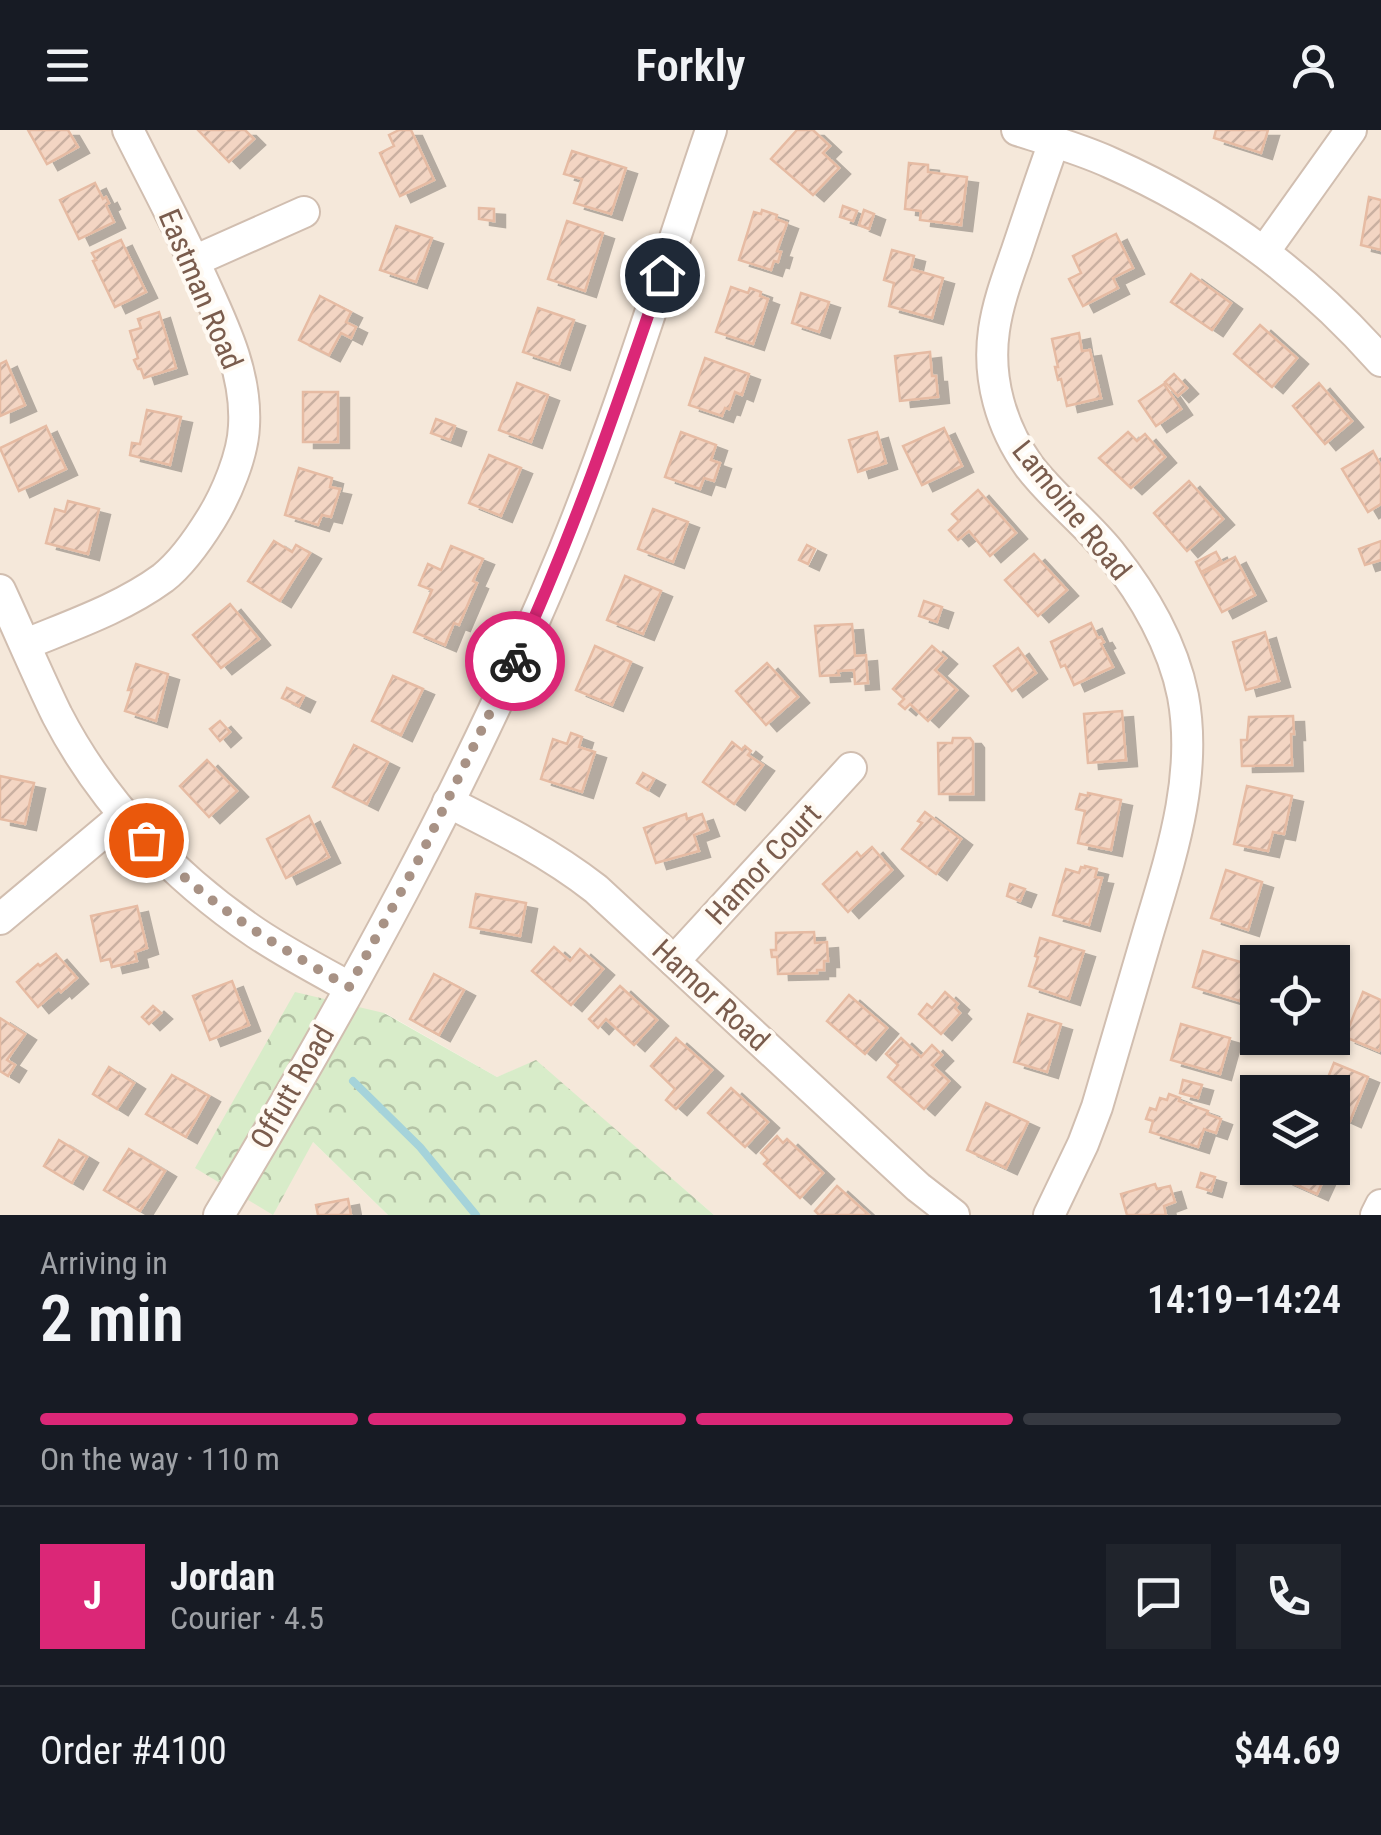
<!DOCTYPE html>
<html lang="en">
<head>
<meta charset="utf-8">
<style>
  body { margin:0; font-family:"Roboto Condensed",sans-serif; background:#20242c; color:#f1f3f6; height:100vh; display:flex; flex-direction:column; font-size:38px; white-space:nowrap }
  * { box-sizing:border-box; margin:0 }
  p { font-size:32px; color:#9ea1a6 }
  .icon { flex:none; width:55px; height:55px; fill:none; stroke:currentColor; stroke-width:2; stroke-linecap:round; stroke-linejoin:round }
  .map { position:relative; height:1085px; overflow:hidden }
  .drawer { display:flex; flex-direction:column; background:#171b24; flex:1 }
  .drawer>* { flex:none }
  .fabs { position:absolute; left:1240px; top:815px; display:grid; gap:20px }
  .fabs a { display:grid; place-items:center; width:110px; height:110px; border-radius:0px; background:#171b24; box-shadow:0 2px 8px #0004; font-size:50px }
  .pin { position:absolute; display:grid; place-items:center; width:85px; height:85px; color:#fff; margin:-42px; border:5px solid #fff; border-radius:50%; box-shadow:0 2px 10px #0007 }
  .courier { position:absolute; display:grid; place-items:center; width:100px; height:100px; margin:-50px; border:8px solid #db2777; border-radius:50%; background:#fff; color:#222; box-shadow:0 2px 12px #0007 }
  .overview em { font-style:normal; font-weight:600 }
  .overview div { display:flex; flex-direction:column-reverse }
  .overview { display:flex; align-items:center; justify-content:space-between; height:170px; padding:0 40px }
  h1 { font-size:65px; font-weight:600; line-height:75px }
  .bar { display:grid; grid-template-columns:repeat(4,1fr); gap:15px 10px; align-content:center; height:120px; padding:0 40px }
  .bar i { height:12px; border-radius:8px; background:#363941 }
  .bar .selected { background:#db2777 }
  .bar p { grid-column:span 4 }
  .line { display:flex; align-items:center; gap:25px; padding:0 40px; border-top:2px solid #363941 }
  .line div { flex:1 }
  .round { display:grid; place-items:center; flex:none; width:105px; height:105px; border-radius:0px; background:#20242c }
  header { display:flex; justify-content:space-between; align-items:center; height:130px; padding:0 40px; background:#171b24; font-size:45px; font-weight:600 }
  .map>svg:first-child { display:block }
</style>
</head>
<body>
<header><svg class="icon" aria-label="menu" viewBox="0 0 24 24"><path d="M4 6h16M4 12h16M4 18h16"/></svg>Forkly<svg class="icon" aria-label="person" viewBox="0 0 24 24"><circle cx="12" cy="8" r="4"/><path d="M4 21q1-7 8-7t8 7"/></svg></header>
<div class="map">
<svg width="1381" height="1085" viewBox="0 0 1381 1085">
  <defs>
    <pattern id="park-crowns" width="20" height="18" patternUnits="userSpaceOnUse" patternTransform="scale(2.5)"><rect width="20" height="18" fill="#d8ecc9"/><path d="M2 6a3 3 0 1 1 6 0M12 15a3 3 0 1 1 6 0" fill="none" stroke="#b4c2a5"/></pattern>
    <pattern id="building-hatch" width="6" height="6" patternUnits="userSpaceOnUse" patternTransform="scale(2.5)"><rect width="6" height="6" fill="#f3d5c3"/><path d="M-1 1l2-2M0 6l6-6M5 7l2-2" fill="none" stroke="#cab0a1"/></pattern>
    <filter id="shadow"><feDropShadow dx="11" dy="6" stdDeviation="0" flood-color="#0004"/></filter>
  </defs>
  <rect width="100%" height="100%" fill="#fdf6ec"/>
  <path fill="#f5e8da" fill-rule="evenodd" d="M 0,0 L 1381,0 L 1381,1085 L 714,1085 L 536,931 L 497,947 L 385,883 L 313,1012 L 388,1085 L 0,1085 ZM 1258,832 L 1332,832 L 1332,908 L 1258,908 ZM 1258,962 L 1332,962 L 1332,1038 L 1258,1038 Z"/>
  <polygon fill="url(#park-crowns)" points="295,862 384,883 497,947 536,930 714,1085 388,1085 313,1012 273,1085 195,1038"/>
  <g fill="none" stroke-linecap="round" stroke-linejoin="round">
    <polyline stroke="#a5d3da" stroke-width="8" points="353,951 420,1017 476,1085"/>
  </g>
  <g fill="url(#building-hatch)" stroke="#e6bba3" stroke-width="2.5" filter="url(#shadow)">
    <polygon points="28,0 68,0 78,17 47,34"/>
    <polygon points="198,0 245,0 254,9 229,32"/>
    <polygon points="399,0 411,0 434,50 400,66 380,23 394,16 389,5"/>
    <polygon points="797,0 813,0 830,16 823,23 839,38 813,65 771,29"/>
    <polygon points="1216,0 1268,0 1261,23 1214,8"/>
    <polygon points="572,21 626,38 611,84 574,73 582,49 564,44"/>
    <polygon points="909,33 928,35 928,42 967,47 961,95 920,90 921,81 905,79"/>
    <polygon points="95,53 103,69 106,67 109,73 106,75 114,92 79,109 60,70"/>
    <polygon points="1369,67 1381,70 1381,120 1361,115"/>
    <polygon points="843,76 857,81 853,91 840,87"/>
    <polygon points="479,78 494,79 494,91 479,89"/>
    <polygon points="762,80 777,85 776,89 787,93 777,121 781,122 778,132 774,131 771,140 739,130 754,82 761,84"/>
    <polygon points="864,80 874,84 869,99 859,95"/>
    <polygon points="567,91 603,103 585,161 548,149"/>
    <polygon points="396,96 432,108 416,152 380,140"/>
    <polygon points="1116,104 1133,138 1113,148 1118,158 1083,176 1069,149 1081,143 1073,126"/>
    <polygon points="121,110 146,162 115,177 93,131 96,130 92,123"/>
    <polygon points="892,120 914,126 911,139 943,148 932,188 889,176 894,153 884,150"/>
    <polygon points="1191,144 1231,173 1212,200 1171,172"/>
    <polygon points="731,157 748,163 750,158 761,162 760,166 768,169 753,214 716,202"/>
    <polygon points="801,163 829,172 819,202 792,193"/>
    <polygon points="320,166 351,182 346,192 356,197 351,208 341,203 329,225 299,210"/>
    <polygon points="538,178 574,190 559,234 523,222"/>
    <polygon points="159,182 176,238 144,248 141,239 138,239 134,230 138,228 130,201 141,198 138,189"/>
    <polygon points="1260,195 1297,228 1272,257 1234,224"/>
    <polygon points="1079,203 1082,221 1090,220 1101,268 1067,276 1061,249 1058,250 1055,237 1058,237 1052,209"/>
    <polygon points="930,222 932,246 936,246 938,267 900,271 895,226"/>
    <polygon points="705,228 749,244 742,265 735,262 729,279 725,278 722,286 689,275"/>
    <polygon points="6,231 25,275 0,286 0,234"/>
    <polygon points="1174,244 1187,258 1178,266 1165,252"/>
    <polygon points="517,253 548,265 531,312 499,300"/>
    <polygon points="1319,253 1352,291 1325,314 1293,276"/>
    <polygon points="1164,254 1181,279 1156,296 1139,271"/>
    <rect x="303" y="262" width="35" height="50"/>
    <polygon points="147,280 181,287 170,335 130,325 132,313 140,314"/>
    <polygon points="436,289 455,296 450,310 431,303"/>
    <polygon points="46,296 66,339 19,361 0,318"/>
    <polygon points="944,298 962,336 922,355 903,316"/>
    <polygon points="681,302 716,315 711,330 720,333 714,351 704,348 700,359 665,347"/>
    <polygon points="877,302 886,333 858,342 849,310"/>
    <polygon points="1128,302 1137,311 1145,304 1165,327 1131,358 1099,328"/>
    <polygon points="1373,321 1381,336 1381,374 1368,382 1342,339"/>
    <polygon points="489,325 521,338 501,386 469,373"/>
    <polygon points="299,338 332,348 330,357 340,359 331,387 322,385 318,395 285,385"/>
    <polygon points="1189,351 1223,389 1187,421 1154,383"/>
    <polygon points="978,360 1016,403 990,426 969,401 958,410 949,400 959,391 952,384"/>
    <polygon points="68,371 99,379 88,424 46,413 55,379 65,382"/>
    <polygon points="653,379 688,392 673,432 638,419"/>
    <polygon points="274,411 292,422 296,415 310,423 280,471 248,451"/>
    <polygon points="1381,411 1381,430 1365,435 1359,419"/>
    <polygon points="807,415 815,419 808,434 799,430"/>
    <polygon points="451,416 483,429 473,451 477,453 459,495 454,493 445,515 414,502 432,460 419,455 428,434 441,440"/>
    <polygon points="1216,422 1221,431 1201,442 1196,432"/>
    <polygon points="1034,424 1067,460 1038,486 1005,450"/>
    <polygon points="1235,427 1255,465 1222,482 1202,444"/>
    <polygon points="625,446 661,461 643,504 607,490"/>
    <polygon points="924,471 942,477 937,492 919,486"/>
    <polygon points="230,474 259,509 221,538 193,505"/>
    <polygon points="1091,493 1098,508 1101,507 1104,512 1101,514 1113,537 1074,555 1065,535 1061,537 1051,512"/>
    <polygon points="852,494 855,526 866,525 868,553 855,554 854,540 838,541 839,545 820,546 815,496"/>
    <polygon points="1265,502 1279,551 1246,560 1233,512"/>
    <polygon points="595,516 631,532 612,575 576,560"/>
    <polygon points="932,516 946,528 935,540 957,560 928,591 910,574 905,579 899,574 904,569 893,559"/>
    <polygon points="1018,518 1036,543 1012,561 994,536"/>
    <polygon points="767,533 798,567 766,595 736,561"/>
    <polygon points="136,534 168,544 156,591 125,581 132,560 128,560"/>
    <polygon points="393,546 423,559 401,605 372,591"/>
    <polygon points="287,558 304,566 299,576 282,568"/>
    <polygon points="1122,581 1126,630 1088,633 1084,584"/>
    <polygon points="1293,586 1294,604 1291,604 1292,635 1242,636 1241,610 1247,610 1249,587"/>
    <polygon points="220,591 230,602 220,611 210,599"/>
    <polygon points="571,603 582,607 579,617 595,622 582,662 541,649 553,609 567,614"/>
    <polygon points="953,608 970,608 973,612 973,664 939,664 938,613 952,613"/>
    <polygon points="732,612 742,620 745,616 751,621 748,625 763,635 734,674 703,652"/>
    <polygon points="354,615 388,632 367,674 333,657"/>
    <polygon points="207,630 237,661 209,687 180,656"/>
    <polygon points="643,643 654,649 648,660 637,653"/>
    <polygon points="0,646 34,653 25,694 0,689"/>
    <polygon points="1247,656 1292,666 1284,704 1273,702 1268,721 1234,714"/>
    <polygon points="1088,663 1121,670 1111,720 1078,713 1085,681 1076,679 1080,664 1088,666"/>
    <polygon points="925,682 961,709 936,744 902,719 922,693 918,691"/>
    <polygon points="686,684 687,689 702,684 708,700 694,705 699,721 656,733 644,698"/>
    <polygon points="309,686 329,727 286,748 267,709"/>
    <polygon points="872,717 892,740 848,782 823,754 857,722 861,727"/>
    <polygon points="1085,736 1097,739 1095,747 1102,748 1089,795 1053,785 1066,739 1079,743 1081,737 1085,738"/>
    <polygon points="1226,740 1262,752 1248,800 1211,788"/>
    <polygon points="1010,754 1025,759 1020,771 1007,766"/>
    <polygon points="476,764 526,773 520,806 470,797"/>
    <polygon points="137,776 147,818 135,822 137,831 112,837 110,829 101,831 91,786"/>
    <polygon points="814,802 815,813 827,812 828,831 824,831 824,840 817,840 817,843 778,844 777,827 772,827 771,820 776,820 776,803"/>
    <polygon points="1040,808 1084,821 1069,869 1029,856 1038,827 1035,826"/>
    <polygon points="554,817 570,831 580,819 603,839 571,875 532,841"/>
    <polygon points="1203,821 1251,835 1240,871 1193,857"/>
    <polygon points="56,824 77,848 61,862 59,859 38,877 17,852 38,834 40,836"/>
    <polygon points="434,844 464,860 439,905 410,889"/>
    <polygon points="232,851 249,895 210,910 193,866"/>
    <polygon points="620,856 657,890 634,915 606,889 598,898 589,889"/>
    <polygon points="945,862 958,874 955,878 960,883 941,904 919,884 927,874 932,878"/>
    <polygon points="1363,862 1381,870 1381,916 1379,921 1345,907"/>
    <polygon points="849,865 887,898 865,924 827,891"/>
    <polygon points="153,876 161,883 149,894 142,887"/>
    <polygon points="1028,884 1061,894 1047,942 1014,932"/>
    <polygon points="0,888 25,904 7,930 15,935 8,946 0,941"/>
    <polygon points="1181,894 1230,908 1220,944 1171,930"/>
    <polygon points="676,908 712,940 676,979 666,970 675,959 651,936"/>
    <polygon points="901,908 921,927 932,915 942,925 932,935 949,951 924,979 888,947 898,935 886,924"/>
    <polygon points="1334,933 1368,947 1350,991 1332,983 1332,962 1322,962"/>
    <polygon points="109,937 134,953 117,979 93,964"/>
    <polygon points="172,945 209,966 186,1007 146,984"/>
    <polygon points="1183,950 1202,955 1198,968 1180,963"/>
    <polygon points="731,958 768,992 745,1017 708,983"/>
    <polygon points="1169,964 1180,968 1179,971 1208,981 1207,984 1221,989 1216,1003 1204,999 1198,1017 1150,1002 1153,991 1146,989 1150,978 1156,980 1160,968 1167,970"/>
    <polygon points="986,973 1028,992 1006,1038 967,1020"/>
    <polygon points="777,1006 783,1013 787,1009 823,1043 800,1068 764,1034 768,1030 761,1023"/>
    <polygon points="59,1010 87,1027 72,1053 44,1036"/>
    <polygon points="129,1019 165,1041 140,1081 104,1060"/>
    <polygon points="1289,1038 1329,1038 1317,1064 1283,1049"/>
    <polygon points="1201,1043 1215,1047 1211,1061 1197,1057"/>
    <polygon points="1155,1054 1157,1059 1170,1056 1175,1072 1164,1076 1166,1085 1127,1085 1121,1064"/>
    <polygon points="837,1056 869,1085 819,1085 815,1081"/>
    <polygon points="348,1069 351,1085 318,1085 316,1075"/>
  </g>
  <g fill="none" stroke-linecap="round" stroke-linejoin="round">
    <g stroke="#d1beb0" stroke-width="34">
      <g id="minor">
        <path d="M 1017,0 C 1048,10 1081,19 1111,33 C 1215,79 1306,146 1381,231"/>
        <polyline points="1264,122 1351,0"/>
        <polyline points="194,131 304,82"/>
        <path d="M 0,460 C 19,501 37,544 57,585 C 103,674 175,748 256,803 C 286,823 318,840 349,857"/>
        <path d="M 26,514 C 72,495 122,478 163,448 C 182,433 198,410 211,389 C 226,365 243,325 244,296 C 247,244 224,197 203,151 C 180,100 153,50 128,0"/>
        <path d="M 448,672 C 500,698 550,723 596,759 L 918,1057 L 954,1085"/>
        <polyline points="0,789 124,685"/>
        <polyline points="674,831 851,638"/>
        <path d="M 219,1085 C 347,872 469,651 564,421 C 620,284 663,141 711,0"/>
        <path d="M 1049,1085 L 1083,1014 L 1097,977 C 1114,919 1131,861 1148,803 C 1171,726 1198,647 1183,566 C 1173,515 1144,465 1112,425 C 1087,393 1053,368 1029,336 C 1001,297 987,248 994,200 C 998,172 1008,146 1017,120 C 1029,84 1041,48 1054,12"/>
        <polyline points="1376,1085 1381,1075"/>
      </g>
    </g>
    <use href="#minor" stroke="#fff" stroke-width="30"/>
  </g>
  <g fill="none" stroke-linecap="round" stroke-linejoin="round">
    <path stroke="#a89285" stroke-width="10" stroke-dasharray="0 18" d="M 146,710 C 208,776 272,813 349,857 L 420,727 L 515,531"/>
    <path stroke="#db2777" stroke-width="12" d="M 515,531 C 573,405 617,276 662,145"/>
  </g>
  <g text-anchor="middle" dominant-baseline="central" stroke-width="8" stroke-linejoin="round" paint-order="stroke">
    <g font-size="30" fill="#7a5c4d" stroke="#fffaf3">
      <text transform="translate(201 159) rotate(67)">Eastman Road</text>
      <text transform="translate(1072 380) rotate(51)">Lamoine Road</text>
      <text transform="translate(763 734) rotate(-47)">Hamor Court</text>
      <text transform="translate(711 865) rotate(43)">Hamor Road</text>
      <text transform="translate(292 957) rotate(-60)">Offutt Road</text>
    </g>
  </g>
</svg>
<div class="fabs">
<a><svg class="icon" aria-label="locate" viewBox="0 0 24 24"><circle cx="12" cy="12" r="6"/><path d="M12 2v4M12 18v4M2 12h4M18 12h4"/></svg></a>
<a><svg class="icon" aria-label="layers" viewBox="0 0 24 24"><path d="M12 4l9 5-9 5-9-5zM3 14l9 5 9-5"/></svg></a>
</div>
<div class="pin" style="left:146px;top:710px;background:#ea580c"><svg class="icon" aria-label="bag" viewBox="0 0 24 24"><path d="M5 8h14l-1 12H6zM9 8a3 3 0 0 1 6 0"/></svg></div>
<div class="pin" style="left:662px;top:145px;background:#1f2937"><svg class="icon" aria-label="home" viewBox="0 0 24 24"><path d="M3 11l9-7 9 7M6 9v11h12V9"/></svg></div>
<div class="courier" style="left:515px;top:531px"><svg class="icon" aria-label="bike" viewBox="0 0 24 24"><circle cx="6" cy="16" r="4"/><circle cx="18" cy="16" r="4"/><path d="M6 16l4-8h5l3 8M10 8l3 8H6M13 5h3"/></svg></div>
</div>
<section class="drawer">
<div class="overview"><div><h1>2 min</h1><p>Arriving in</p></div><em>14:19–14:24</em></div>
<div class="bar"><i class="selected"></i><i class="selected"></i><i class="selected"></i><i></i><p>On the way · 110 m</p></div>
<div class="line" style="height:180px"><b class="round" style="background:#db2777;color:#fff">J</b><div><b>Jordan</b><p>Courier · 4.5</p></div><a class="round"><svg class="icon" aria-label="chat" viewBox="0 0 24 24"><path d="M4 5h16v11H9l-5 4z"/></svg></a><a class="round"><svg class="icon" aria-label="phone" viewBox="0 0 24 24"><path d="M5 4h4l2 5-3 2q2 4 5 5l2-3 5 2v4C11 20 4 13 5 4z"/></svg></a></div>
<div class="line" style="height:130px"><div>Order #4100</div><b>$44.69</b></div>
</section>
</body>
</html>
